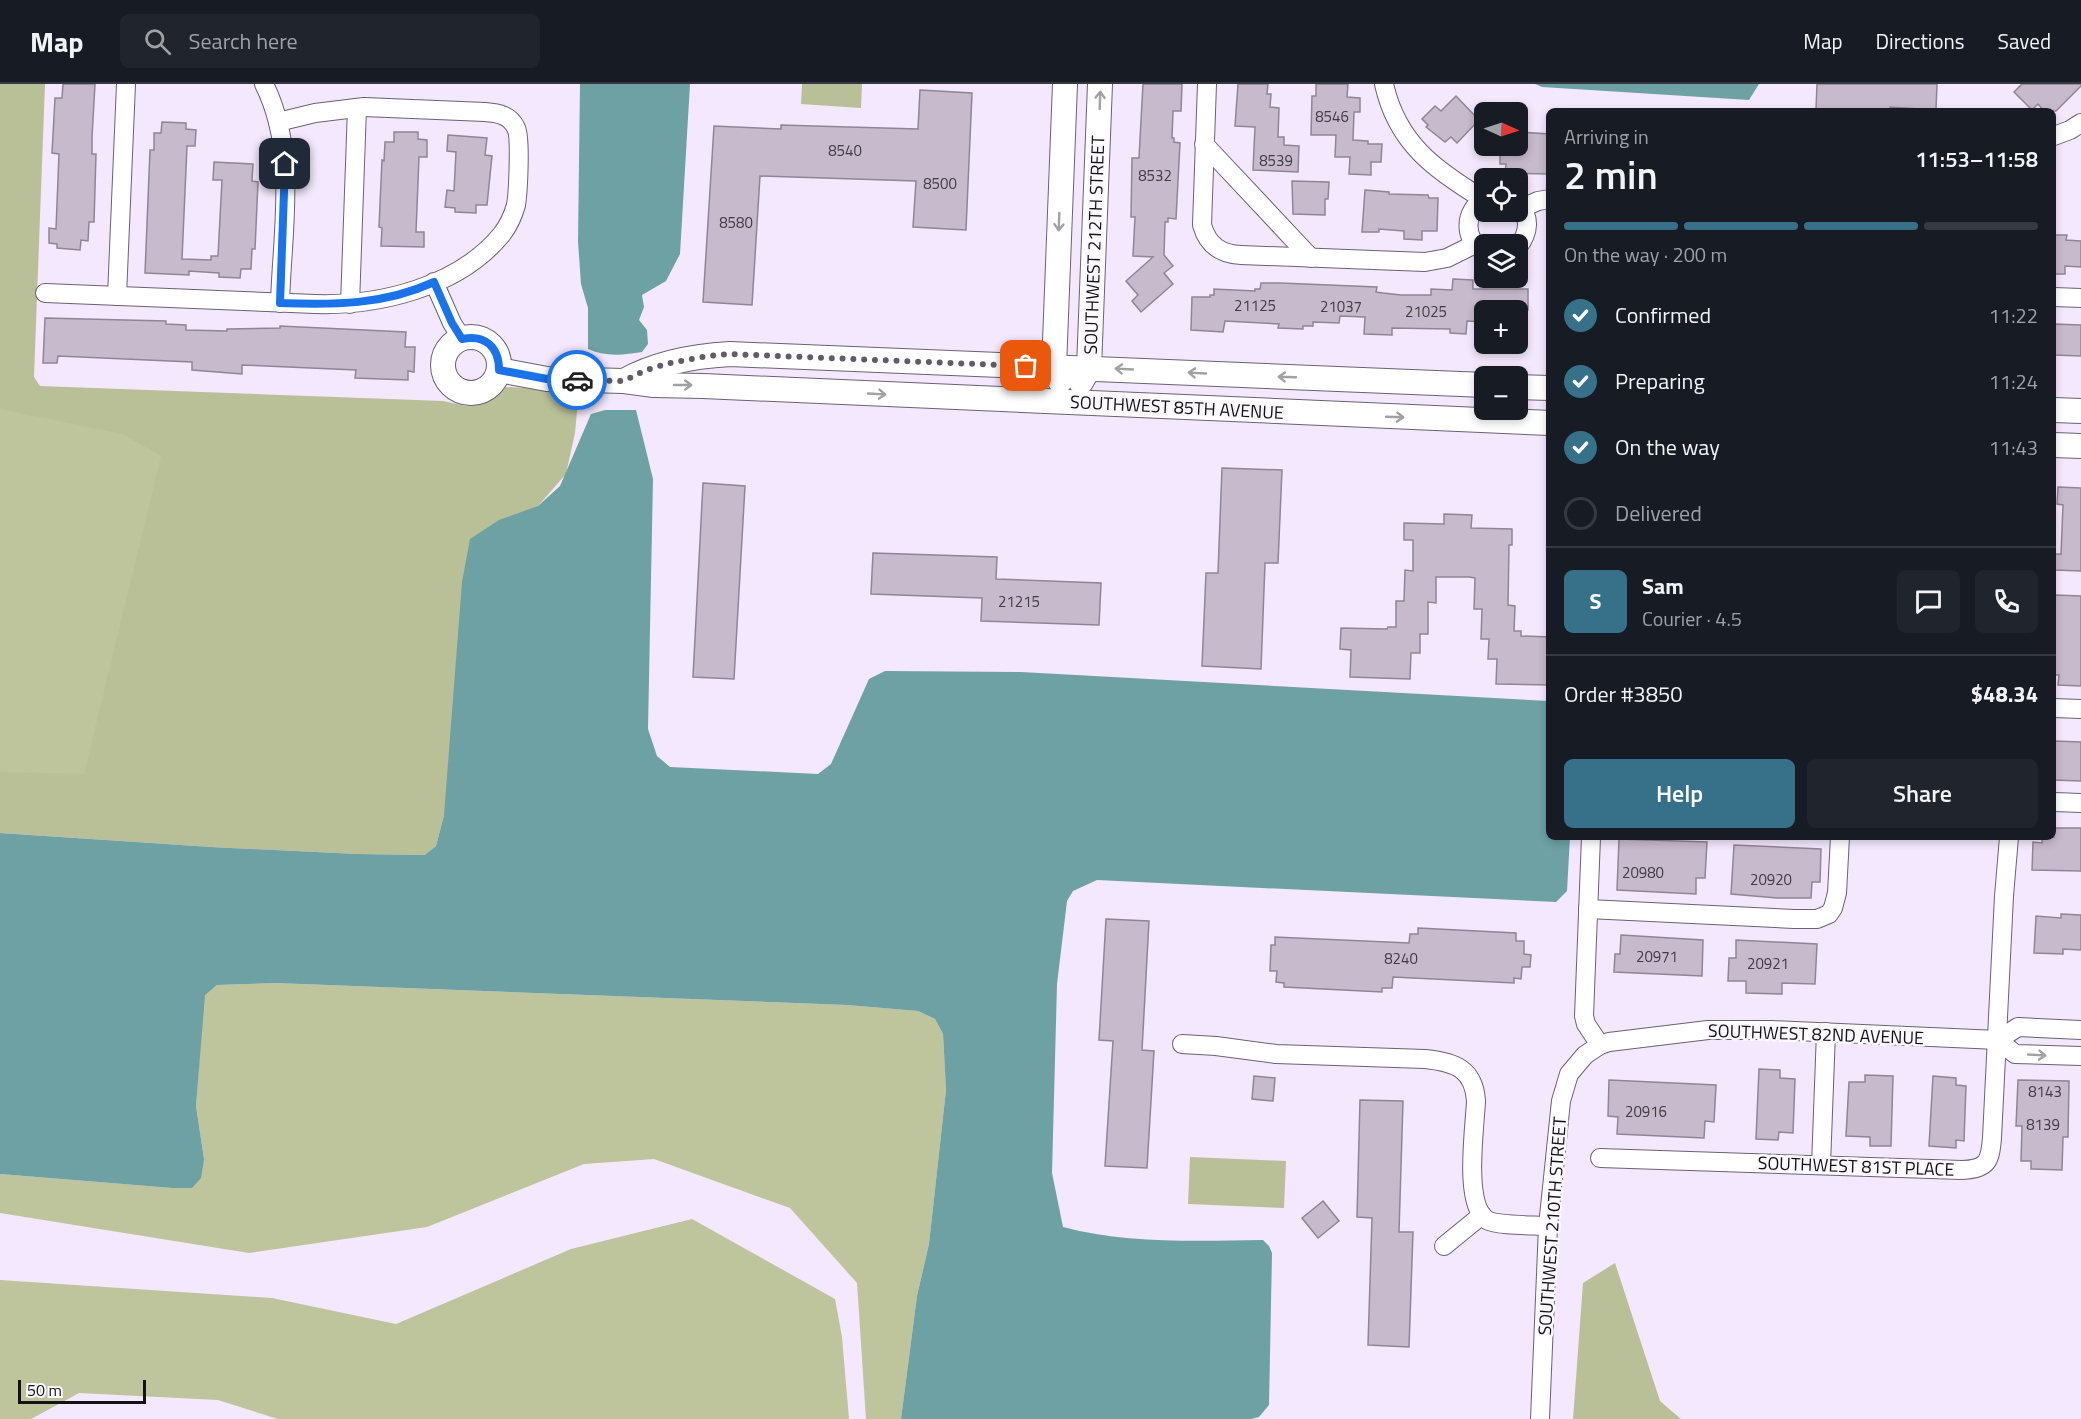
<!DOCTYPE html>
<html lang="en">
<head>
<meta charset="utf-8">
<style>
  body { margin:0; font-family:"Titillium Web",sans-serif; background:#20242c; color:#f1f3f6; height:100vh; display:flex; flex-direction:column; font-size:22px; white-space:nowrap }
  * { box-sizing:border-box; margin:0 }
  p { font-size:20px; color:#9ea1a6 }
  .icon { flex:none; width:33px; height:33px; fill:none; stroke:currentColor; stroke-width:2; stroke-linecap:round; stroke-linejoin:round }
  .map { position:relative; flex:1; overflow:hidden }
  .side { position:absolute; left:1546px; top:24px; width:510px; height:732px; display:flex; flex-direction:column; background:#171b24; border-radius:9px; box-shadow:0 3px 9px #0003 }
  .side>* { flex:none }
  .needle { width:39px; rotate:93deg }
  .buttons { position:absolute; left:1474px; top:18px; display:grid; gap:12px }
  .buttons a { display:grid; place-items:center; width:54px; height:54px; border-radius:9px; background:#171b24; box-shadow:0 3px 9px #0003; font-size:30px }
  .scale { position:absolute; left:18px; bottom:15px; width:128px; box-sizing:border-box; padding-left:6px; border:3px solid #141117; border-top:0; font-size:16px; line-height:21px; white-space:nowrap; color:#141117; -webkit-text-stroke:4px #fcf9fe; paint-order:stroke }
  .pin { position:absolute; display:grid; place-items:center; width:51px; height:51px; color:#fff; margin:-26px; border-radius:12px; box-shadow:0 3px 9px #0006 }
  .courier { position:absolute; display:grid; place-items:center; width:60px; height:60px; margin:-30px; border:4px solid #1a73e8; border-radius:50%; background:#fff; color:#222; box-shadow:0 2px 8px #0007 }
  .headline em { font-style:normal; font-weight:600 }
  .headline div { display:flex; flex-direction:column-reverse }
  .headline { display:flex; align-items:center; justify-content:space-between; height:102px; padding:0 18px }
  h1 { font-size:39px; font-weight:600; line-height:45px }
  .bar { display:grid; grid-template-columns:repeat(4,1fr); gap:9px 6px; align-content:center; height:72px; padding:0 18px }
  .bar i { height:8px; border-radius:4px; background:#363941 }
  .bar .active { background:#367189 }
  .bar p { grid-column:span 4 }
  .line { display:flex; align-items:center; gap:15px; padding:0 18px; border-top:2px solid #363941 }
  .line div { flex:1 }
  .round { display:grid; place-items:center; flex:none; width:63px; height:63px; border-radius:9px; background:#20242c }
  ol { padding:0 18px; list-style:none }
  li { display:flex; align-items:center; gap:18px; height:66px }
  li p { margin-inline-start:auto }
  li .icon { padding:6px; border-radius:50%; background:#367189; color:#fff; stroke-width:4 }
  li:last-child { color:#9ea1a6 }
  li i { width:33px; height:33px; border:3px solid #363941; border-radius:50% }
  .button { display:flex; gap:12px; margin-top:auto; padding:12px 18px }
  .button a { flex:1; height:69px; border-radius:9px; background:#367189; color:#fff; font-size:24px; font-weight:600; line-height:69px; text-align:center }
  .button a+a { background:#20242c; color:#f1f3f6 }
  header { display:flex; align-items:center; gap:36px; box-sizing:border-box; height:84px; padding:0 30px; background:#171b24; border-bottom:2px solid #363941 }
  header strong { font-size:28px }
  nav { display:flex; gap:33px; margin-inline-start:auto; font-size:21px }
  .search { width:420px; height:54px; background:#20242c; display:flex; align-items:center; gap:15px; box-sizing:border-box; padding:0 21px; border-radius:9px; color:#9ea1a6; font-size:22px }
  .map>svg:first-child { display:block }
</style>
</head>
<body>
<header>
<strong>Map</strong>
<div class="search"><svg class="icon" aria-label="search" viewBox="0 0 24 24"><circle cx="10" cy="10" r="6"/><path d="M15 15l6 6"/></svg>Search here</div>
<nav><a>Map</a><a>Directions</a><a>Saved</a></nav>
</header>
<div class="map">
<svg width="2081" height="1335" viewBox="0 0 2081 1335">
  <rect width="100%" height="100%" fill="#f3e8fd"/>
  <g fill="#b9c098">
    <polygon points="0,0 45,0 34,293 40,302 443,317 466,322 486,317 506,303 579,306 575,349 566,390 538,422 444,731 436,762 426,771 357,770 211,763 0,749"/>
    <polygon points="802,0 862,0 861,24 801,20"/>
    <polygon points="1190,1073 1286,1077 1284,1124 1188,1120"/>
    <polygon points="1615,1179 1660,1317 1681,1335 1573,1335 1583,1199"/>
  </g>
  <g fill="#bec49c">
    <polygon points="0,325 122,350 161,372 84,690 0,688"/>
    <polygon points="275,899 847,921 918,927 935,935 943,950 946,1006 929,1160 917,1212 901,1335 866,1335 857,1199 790,1124 654,1075 584,1080 427,1143 249,1169 0,1129 0,1090 172,1104 204,1075 196,1022 204,911 217,901"/>
    <polygon points="692,1135 835,1215 842,1253 849,1335 278,1335 218,1316 79,1309 31,1335 0,1335 0,1196 272,1214 396,1240 571,1165"/>
  </g>
  <g fill="#6da1a4">
    <path d="M 580,0 L 690,0 L 680,170 L 666,197 L 642,211 L 644,223 L 639,236 L 647,246 L 648,260 L 642,268 C 623,271 606,273 588,265 L 588,224 L 581,200 L 578,157 Z"/>
    <polygon points="1535,0 1759,0 1749,16 1542,3"/>
    <path d="M 605,326 L 636,326 L 653,395 L 648,645 L 657,672 L 670,683 L 818,690 L 831,680 L 869,595 L 885,587 L 1021,588 L 1549,617 L 1550,753 L 1570,753 L 1567,807 L 1556,818 L 1097,796 L 1073,807 L 1067,817 L 1057,900 L 1052,1089 L 1063,1143 C 1127,1160 1197,1157 1263,1156 L 1269,1162 L 1272,1169 L 1269,1321 L 1259,1333 L 1251,1335 L 901,1335 L 917,1212 L 929,1160 L 946,1006 L 943,950 L 935,935 L 918,927 L 847,921 L 275,899 L 217,901 L 205,911 L 196,1022 L 204,1075 L 201,1094 L 192,1104 L 172,1104 L 0,1090 L 0,749 L 211,763 L 357,770 L 425,771 L 436,762 L 444,731 L 462,498 L 470,455 L 499,436 L 538,422 L 560,402 L 591,330 Z"/>
  </g>
  <g fill="#c7bacd" stroke="#908596" stroke-width="1.5">
    <polygon points="63,0 95,0 92,53 92,70 96,70 94,138 89,138 88,157 81,156 80,166 57,164 57,160 49,159 49,144 56,145 59,70 52,69 55,14 62,14"/>
    <polygon points="1143,0 1182,0 1181,27 1173,27 1172,54 1174,54 1174,58 1180,59 1176,135 1168,134 1168,138 1165,138 1164,171 1173,182 1164,189 1173,200 1141,228 1132,217 1138,211 1126,197 1153,173 1133,172 1135,133 1131,133 1132,74 1139,74"/>
    <polygon points="1238,0 1268,0 1267,10 1271,10 1270,23 1279,24 1278,53 1284,53 1284,61 1299,62 1298,88 1253,86 1255,43 1235,42"/>
    <polygon points="1316,0 1348,0 1347,13 1360,14 1360,28 1354,28 1353,56 1368,57 1368,60 1382,60 1381,78 1371,78 1371,91 1349,90 1350,73 1335,73 1336,51 1311,51 1312,12 1316,12"/>
    <polygon points="1817,0 1937,0 1936,26 1890,23 1890,27 1833,27 1816,25"/>
    <polygon points="2022,0 2081,0 2081,2 2056,27 2044,27 2038,20 2032,26 2014,8"/>
    <polygon points="920,6 972,9 966,146 913,143 916,97 760,92 752,221 703,218 714,42 781,45 781,41 918,45"/>
    <polygon points="1456,12 1479,36 1457,59 1451,53 1445,58 1426,43 1428,41 1422,35 1435,22 1441,27"/>
    <polygon points="162,38 186,39 186,45 196,46 195,62 187,62 182,175 211,176 211,172 218,172 222,96 213,96 214,78 253,80 252,97 258,98 255,165 252,165 251,185 241,185 240,194 219,193 219,189 189,187 189,191 145,189 150,66 154,66 154,49 161,49"/>
    <polygon points="394,48 418,48 418,55 427,56 427,73 419,73 416,148 424,148 424,163 381,162 382,144 379,143 382,76 384,77 385,58 394,58"/>
    <polygon points="1518,48 1550,50 1550,90 1505,89 1506,80 1500,80 1500,62 1518,62"/>
    <polygon points="448,51 487,54 485,71 492,72 487,121 476,121 476,129 455,128 455,124 445,123 447,106 454,107 456,68 447,67"/>
    <polygon points="1292,97 1329,98 1328,115 1325,115 1325,131 1293,130"/>
    <polygon points="1365,106 1389,108 1389,110 1428,111 1429,114 1438,114 1437,147 1422,147 1422,156 1404,155 1404,147 1379,145 1379,148 1362,148"/>
    <polygon points="2054,151 2067,151 2066,156 2081,157 2081,183 2065,182 2065,190 2054,190"/>
    <polygon points="1453,195 1473,196 1473,205 1528,205 1528,226 1485,226 1485,238 1467,237 1466,250 1450,249 1450,245 1392,244 1392,251 1364,250 1365,233 1340,232 1339,239 1313,238 1313,242 1303,242 1303,245 1278,244 1279,240 1225,237 1223,248 1191,246 1192,213 1210,213 1210,211 1214,211 1214,205 1255,207 1255,205 1260,205 1261,199 1280,199 1377,203 1376,208 1383,209 1401,211 1431,211 1431,205 1452,206"/>
    <polygon points="45,234 166,237 166,240 186,241 186,246 227,247 227,245 280,244 280,242 406,248 405,263 415,263 414,288 408,287 408,296 355,294 356,286 242,281 242,290 192,286 192,278 58,272 57,279 43,279"/>
    <polygon points="2054,240 2081,241 2081,272 2054,271"/>
    <polygon points="1222,384 1282,386 1278,479 1265,479 1261,585 1202,582 1206,489 1218,489"/>
    <polygon points="703,399 745,402 734,595 693,593"/>
    <polygon points="2058,403 2081,404 2081,487 2055,486 2055,470 2061,470 2063,421 2057,420"/>
    <polygon points="1444,430 1472,431 1471,444 1512,445 1512,461 1509,461 1508,521 1515,522 1514,547 1521,547 1521,552 1550,553 1550,601 1496,600 1497,575 1488,575 1489,555 1481,555 1482,525 1474,525 1475,494 1469,493 1436,493 1436,519 1428,518 1428,550 1420,550 1420,569 1411,569 1410,595 1350,593 1351,566 1340,565 1341,544 1387,545 1388,543 1396,543 1396,517 1404,517 1405,486 1413,487 1413,456 1404,456 1404,439 1444,440"/>
    <polygon points="873,469 997,473 996,495 1101,499 1099,541 981,537 982,514 871,510"/>
    <polygon points="2054,511 2081,512 2081,602 2058,601 2059,591 2054,591"/>
    <polygon points="2054,657 2081,658 2081,697 2054,696"/>
    <polygon points="2054,744 2081,744 2081,787 2032,786 2033,758 2042,759 2042,753 2054,753"/>
    <polygon points="1619,755 1707,758 1705,794 1696,794 1696,810 1617,806"/>
    <polygon points="1734,761 1821,765 1820,798 1812,798 1811,814 1777,814 1731,810"/>
    <polygon points="2061,830 2081,831 2081,866 2063,865 2063,870 2034,869 2036,832 2061,834"/>
    <polygon points="1106,835 1149,837 1142,966 1154,967 1147,1084 1105,1082 1113,957 1099,956"/>
    <polygon points="1418,844 1516,849 1516,857 1524,857 1524,870 1531,871 1530,883 1522,883 1521,895 1514,894 1514,899 1393,893 1392,904 1382,904 1382,908 1284,903 1284,899 1276,898 1277,887 1270,887 1271,861 1275,861 1275,853 1409,859 1410,850 1418,850"/>
    <polygon points="1621,851 1703,856 1702,892 1614,888 1615,870 1620,870"/>
    <polygon points="1736,856 1817,860 1815,900 1782,899 1782,910 1746,909 1746,897 1728,897 1729,874 1736,874"/>
    <polygon points="1759,985 1780,986 1780,994 1795,995 1793,1049 1779,1048 1778,1056 1756,1055"/>
    <polygon points="1865,991 1893,992 1891,1062 1870,1062 1870,1053 1846,1052 1849,998 1865,998"/>
    <polygon points="1254,992 1275,994 1273,1017 1252,1015"/>
    <polygon points="1933,992 1956,994 1956,1001 1966,1002 1964,1057 1956,1056 1956,1064 1929,1062"/>
    <polygon points="1609,996 1716,1001 1714,1038 1705,1037 1704,1054 1617,1050 1618,1033 1608,1032"/>
    <polygon points="2018,996 2069,997 2068,1053 2063,1053 2062,1086 2031,1085 2031,1077 2021,1077 2022,1042 2016,1042"/>
    <polygon points="1360,1016 1403,1017 1399,1148 1413,1148 1409,1263 1368,1261 1372,1134 1357,1133"/>
    <polygon points="1323,1117 1339,1137 1318,1154 1302,1134"/>
  </g>
  <g fill="none" stroke-linecap="round" stroke-linejoin="round">
    <g stroke="#6a6172" stroke-width="20">
      <g id="minor">
        <path d="M 264,0 C 298,68 282,147 280,219"/>
        <path d="M 1207,0 L 1202,141 C 1208,162 1221,170 1241,171 L 1425,178 L 1447,174 L 1475,160"/>
        <path d="M 1384,0 C 1397,59 1435,86 1483,115"/>
        <polyline points="2054,52 2070,46 2081,39"/>
        <polyline points="1204,60 1311,174"/>
        <path d="M 1485,114 C 1464,126 1462,156 1485,168"/>
        <path d="M 1518,119 C 1531,133 1529,149 1518,163"/>
        <polyline points="1522,124 1538,117 1550,115"/>
        <polyline points="434,198 452,239 462,255"/>
        <path d="M 45,209 L 315,220 C 379,222 459,203 502,150 C 508,142 513,132 516,121 C 518,109 521,53 516,44 C 510,31 498,29 485,28 L 364,23 L 315,29 L 278,38"/>
        <polyline points="117,212 126,0"/>
        <polyline points="2054,213 2081,214"/>
        <polyline points="350,220 357,24"/>
        <polyline points="2054,624 2081,625"/>
        <polyline points="2054,718 2081,719"/>
        <polyline points="1591,753 1584,932 1586,940 1600,961"/>
        <polyline points="1588,825 1794,835 1817,835 1829,830 1833,824 1837,809 1840,753"/>
        <polyline points="1998,956 2018,943 2081,946"/>
        <path d="M 1182,960 L 1216,962 L 1276,970 L 1425,975 C 1455,978 1474,985 1476,1017 C 1475,1043 1463,1121 1487,1136 C 1497,1142 1535,1141 1548,1142"/>
        <path d="M 1600,1074 L 1962,1086 C 1988,1085 1990,1077 1992,1054 L 2004,812 L 2009,753"/>
        <polyline points="1821,1081 1826,948"/>
        <polyline points="1444,1162 1482,1131"/>
        <polyline points="1540,1335 1548,1142 1561,1017 1569,990 1585,971 1600,961 1609,958 1708,946 1771,946 1998,956 2015,970 2081,972"/>
      </g>
    </g>
    <g stroke="#6a6172" stroke-width="26">
      <g id="tertiary">
        <circle cx="471" cy="281" r="28"/>
        <polyline points="499,286 547,295 624,297 654,301 703,302 1550,339"/>
        <path d="M 624,297 C 656,279 694,272 730,270 L 1485,301"/>
        <polyline points="1060,297 1054,283 1065,0"/>
        <polyline points="1081,298 1089,284 1100,0"/>
        <polyline points="1518,303 1550,304"/>
        <polyline points="2054,326 2081,327"/>
        <polyline points="2054,361 2081,362"/>
      </g>
    </g>
    <use href="#minor" stroke="#fff" stroke-width="18"/>
    <use href="#tertiary" stroke="#fff" stroke-width="24"/>
  </g>
  <defs><path id="oneway-shaft" d="M-6 0H5M1.5-3L5.5 0L1.5 3" fill="none" stroke-width="1.6" stroke-linecap="round" stroke-linejoin="round" transform="scale(1.5)"/></defs>
  <g stroke="#a1a0a2">
    <use href="#oneway-shaft" transform="translate(1100 16) rotate(-88)"/>
    <use href="#oneway-shaft" transform="translate(1059 138) rotate(92)"/>
    <use href="#oneway-shaft" transform="translate(1124 285) rotate(-177)"/>
    <use href="#oneway-shaft" transform="translate(1197 289) rotate(-177)"/>
    <use href="#oneway-shaft" transform="translate(1287 293) rotate(-178)"/>
    <use href="#oneway-shaft" transform="translate(683 301)"/>
    <use href="#oneway-shaft" transform="translate(877 310) rotate(3)"/>
    <use href="#oneway-shaft" transform="translate(1395 333) rotate(2)"/>
    <use href="#oneway-shaft" transform="translate(2037 971) rotate(3)"/>
  </g>
  <g fill="none" stroke-linecap="round" stroke-linejoin="round">
    <polyline stroke="#625c68" stroke-width="6" stroke-dasharray="0 10.8" points="577,296 624,297 646,286 670,279 708,272 730,270 1026,282"/>
    <path stroke="#1a73e8" stroke-width="8" d="M 285,80 L 280,219 C 334,221 384,221 434,198 L 452,239 L 462,255 C 485,250 499,263 499,286 L 547,295 L 577,296"/>
  </g>
  <g text-anchor="middle" dominant-baseline="central" stroke-width="5" stroke-linejoin="round" paint-order="stroke">
    <g font-size="15" fill="#413b44">
      <text x="1332" y="32">8546</text>
      <text x="845" y="66">8540</text>
      <text x="1276" y="76">8539</text>
      <text x="1155" y="91">8532</text>
      <text x="940" y="99">8500</text>
      <text x="736" y="138">8580</text>
      <text x="1255" y="221">21125</text>
      <text x="1341" y="222">21037</text>
      <text x="1426" y="227">21025</text>
      <text x="1019" y="517">21215</text>
      <text x="1643" y="788">20980</text>
      <text x="1771" y="795">20920</text>
      <text x="1657" y="872">20971</text>
      <text x="1401" y="874">8240</text>
      <text x="1768" y="879">20921</text>
      <text x="2045" y="1007">8143</text>
      <text x="1646" y="1027">20916</text>
      <text x="2043" y="1040">8139</text>
    </g>
    <g font-size="18" fill="#141117" stroke="#fcf9fe">
      <text transform="translate(1094 161) rotate(-88)">SOUTHWEST 212TH STREET</text>
      <text transform="translate(1177 323) rotate(3)">SOUTHWEST 85TH AVENUE</text>
      <text transform="translate(1816 950) rotate(2)">SOUTHWEST 82ND AVENUE</text>
      <text transform="translate(1856 1082) rotate(2)">SOUTHWEST 81ST PLACE</text>
      <text transform="translate(1552 1142) rotate(-86)">SOUTHWEST 210TH STREET</text>
    </g>
  </g>
</svg>
<div class="buttons">
<a><svg class="needle" viewBox="-14 -14 28 28"><path d="M0-13l5 13h-10z" fill="#e53935"/><path d="M0 13l5-13h-10z" fill="#9ea1a6"/></svg></a>
<a><svg class="icon" aria-label="locate" viewBox="0 0 24 24"><circle cx="12" cy="12" r="6"/><path d="M12 2v4M12 18v4M2 12h4M18 12h4"/></svg></a>
<a><svg class="icon" aria-label="layers" viewBox="0 0 24 24"><path d="M12 4l9 5-9 5-9-5zM3 14l9 5 9-5"/></svg></a>
<a>+</a>
<a>−</a>
</div>
<div class="scale">50 m</div>
<div class="pin" style="left:1026px;top:282px;background:#ea580c"><svg class="icon" aria-label="bag" viewBox="0 0 24 24"><path d="M5 8h14l-1 12H6zM9 8a3 3 0 0 1 6 0"/></svg></div>
<div class="pin" style="left:285px;top:80px;background:#1f2937"><svg class="icon" aria-label="home" viewBox="0 0 24 24"><path d="M3 11l9-7 9 7M6 9v11h12V9"/></svg></div>
<div class="courier" style="left:577px;top:296px"><svg class="icon" aria-label="car" viewBox="0 0 24 24"><path d="M5 17H2v-5l4-1 3-4h7l3 4 3 1v5h-3M9 17h6M6 11h13"/><circle cx="7" cy="17" r="2"/><circle cx="17" cy="17" r="2"/></svg></div>
<section class="side">
<div class="headline"><div><h1>2 min</h1><p>Arriving in</p></div><em>11:53–11:58</em></div>
<div class="bar"><i class="active"></i><i class="active"></i><i class="active"></i><i></i><p>On the way · 200 m</p></div>
<ol>
<li><svg class="icon" aria-label="check" viewBox="0 0 24 24"><path d="M5 12l5 5 9-10"/></svg>Confirmed<p>11:22</p></li>
<li><svg class="icon" aria-label="check" viewBox="0 0 24 24"><path d="M5 12l5 5 9-10"/></svg>Preparing<p>11:24</p></li>
<li><svg class="icon" aria-label="check" viewBox="0 0 24 24"><path d="M5 12l5 5 9-10"/></svg>On the way<p>11:43</p></li>
<li><i></i>Delivered</li>
</ol>
<div class="line" style="height:108px"><b class="round" style="background:#367189;color:#fff">S</b><div><b>Sam</b><p>Courier · 4.5</p></div><a class="round"><svg class="icon" aria-label="chat" viewBox="0 0 24 24"><path d="M4 5h16v11H9l-5 4z"/></svg></a><a class="round"><svg class="icon" aria-label="phone" viewBox="0 0 24 24"><path d="M5 4h4l2 5-3 2q2 4 5 5l2-3 5 2v4C11 20 4 13 5 4z"/></svg></a></div>
<div class="line" style="height:78px"><div>Order #3850</div><b>$48.34</b></div>
<div class="button"><a>Help</a><a>Share</a></div>
</section>
</div>
</body>
</html>
